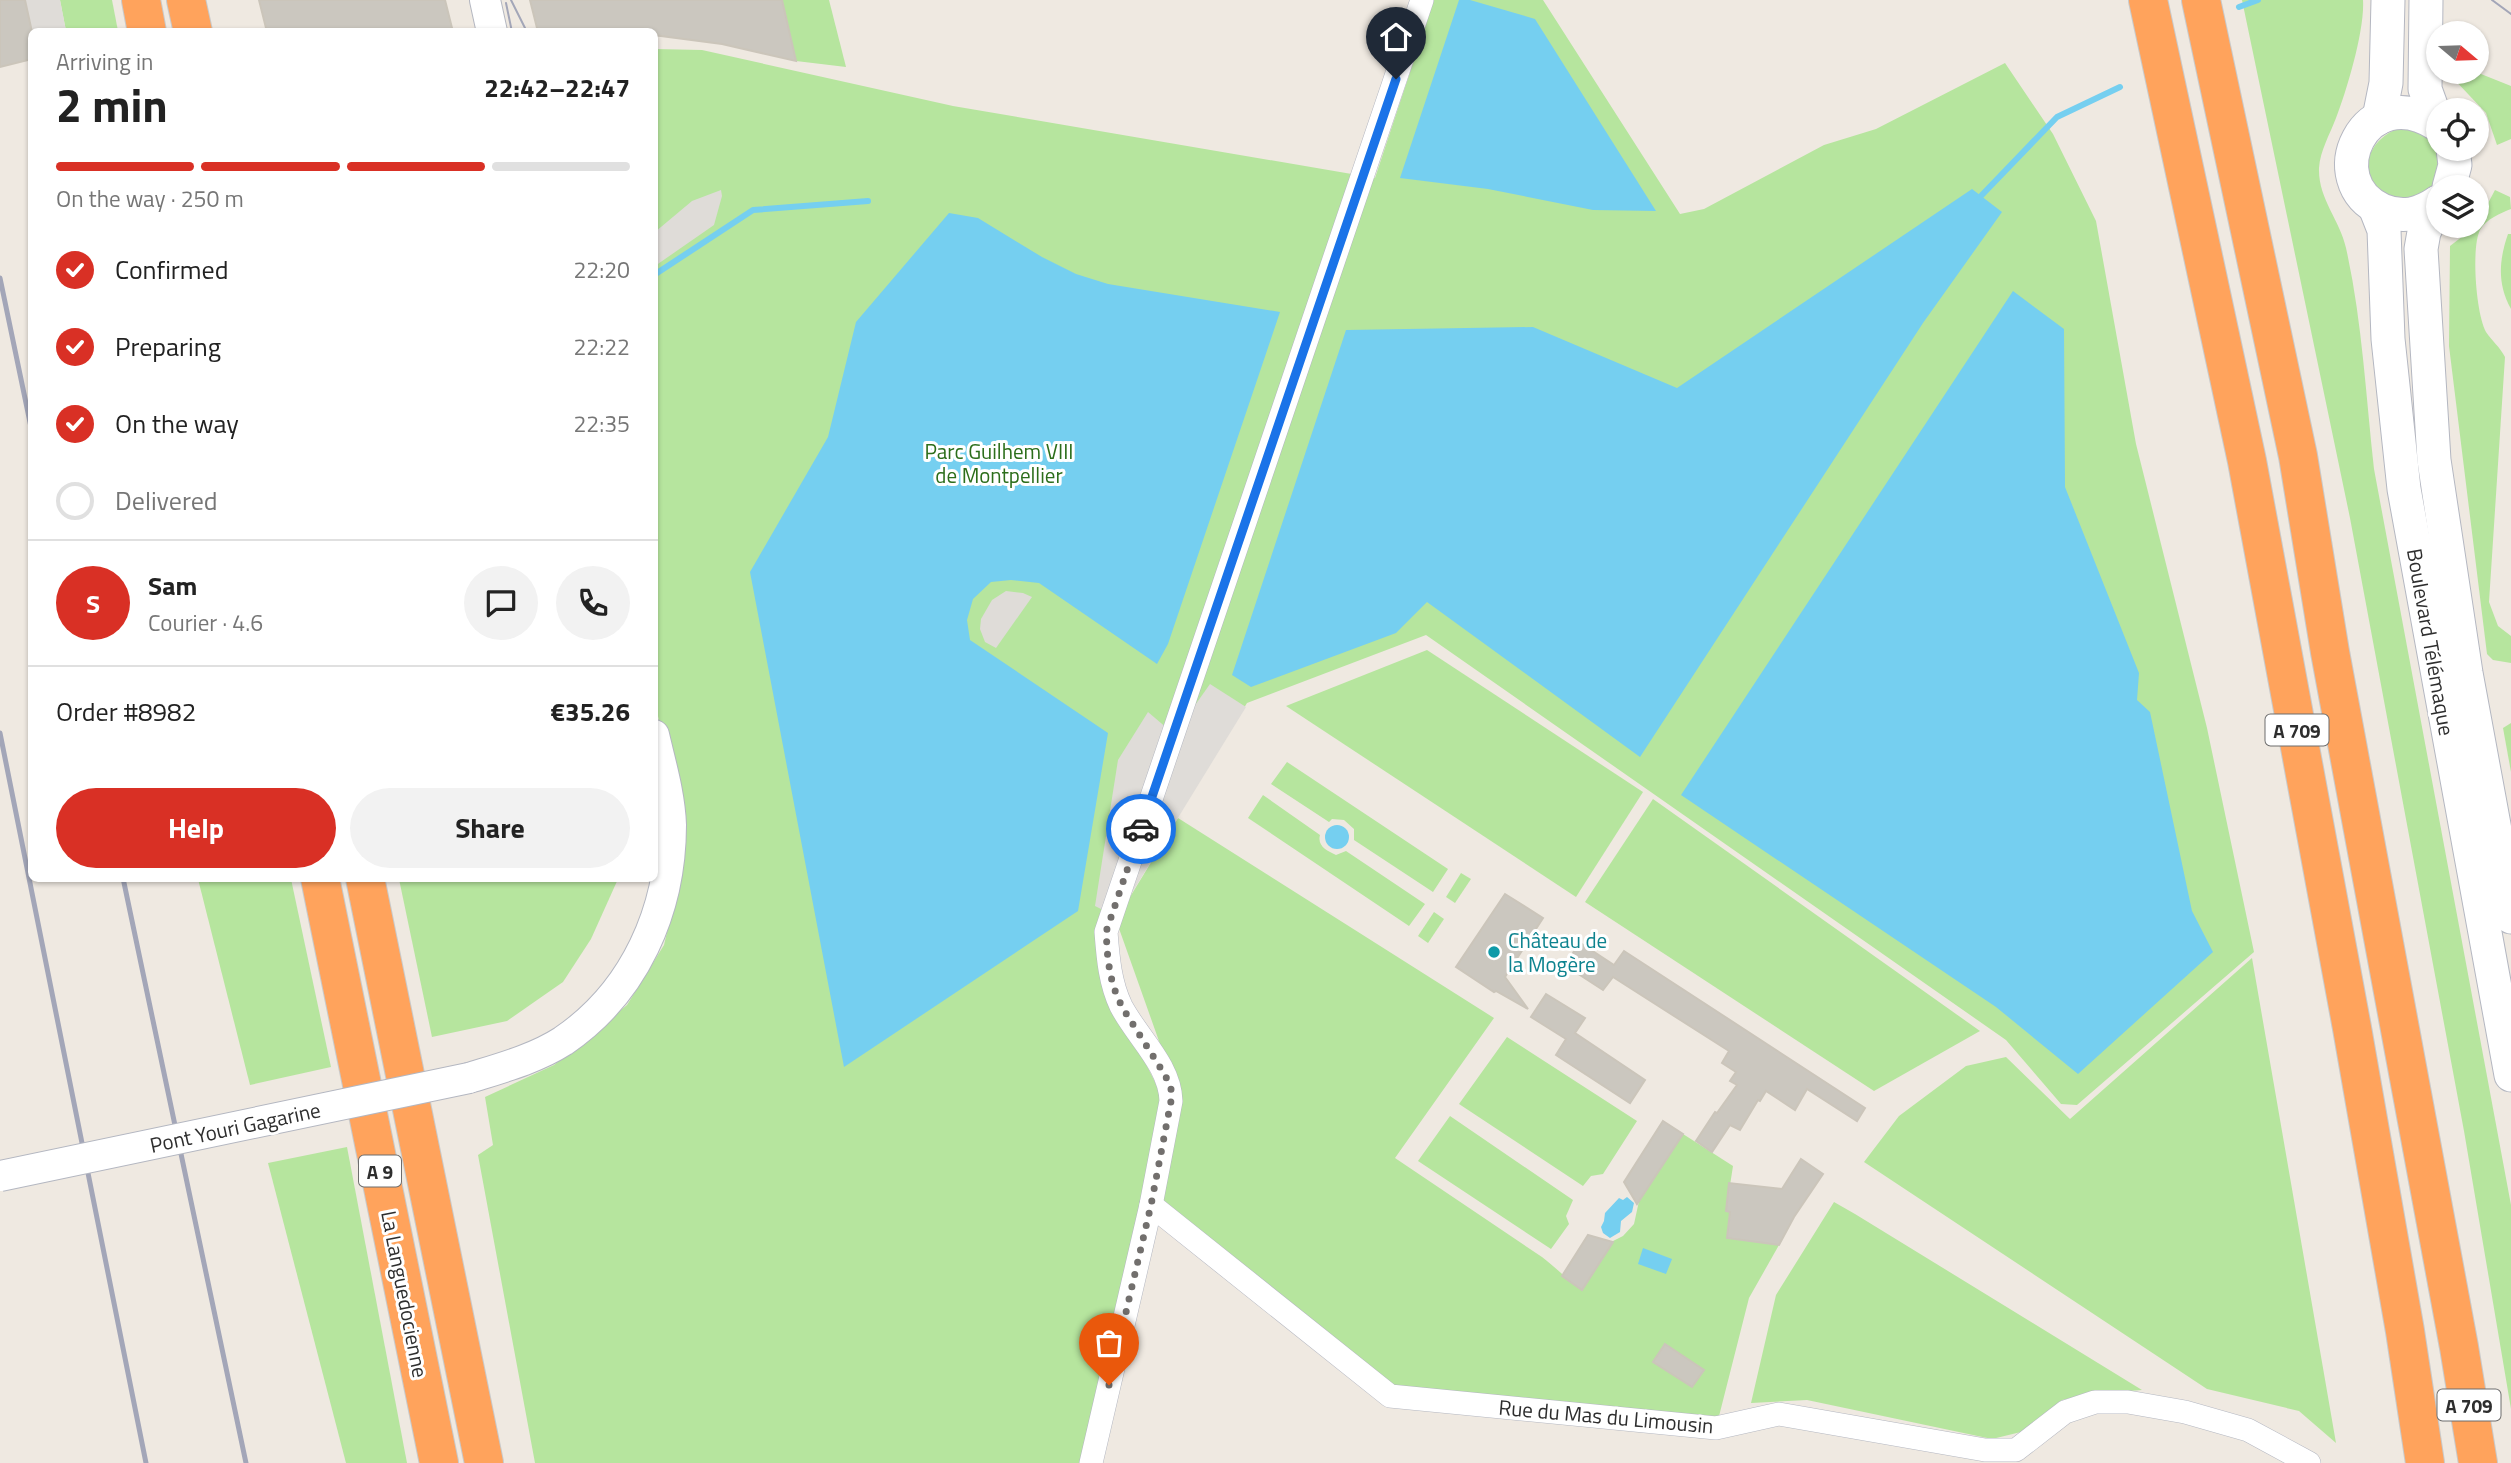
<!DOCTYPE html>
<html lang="en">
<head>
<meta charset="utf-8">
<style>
  body { margin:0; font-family:"Titillium Web",sans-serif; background:#f2f2f2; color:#222; height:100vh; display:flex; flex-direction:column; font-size:26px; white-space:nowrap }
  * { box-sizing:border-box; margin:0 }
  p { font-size:23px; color:#767676 }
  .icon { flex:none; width:38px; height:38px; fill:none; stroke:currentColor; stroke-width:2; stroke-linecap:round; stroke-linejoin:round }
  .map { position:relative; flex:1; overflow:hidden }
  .side { position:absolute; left:28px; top:28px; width:630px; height:854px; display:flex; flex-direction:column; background:#fff; border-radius:10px; box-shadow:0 2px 5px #0004 }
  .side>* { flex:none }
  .needle { width:46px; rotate:109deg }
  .controls { position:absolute; left:2426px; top:21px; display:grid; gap:14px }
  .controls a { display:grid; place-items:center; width:63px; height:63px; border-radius:50%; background:#fff; box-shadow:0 2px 5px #0004; font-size:35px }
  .pin { position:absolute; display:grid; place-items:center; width:60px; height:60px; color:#fff; margin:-72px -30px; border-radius:50% 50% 50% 0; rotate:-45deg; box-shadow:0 0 7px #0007 }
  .pin .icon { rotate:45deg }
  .courier { position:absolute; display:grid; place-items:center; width:70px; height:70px; margin:-35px; border:5px solid #1a73e8; border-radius:50%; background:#fff; color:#222; box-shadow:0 2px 9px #0007 }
  .headline em { font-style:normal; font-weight:700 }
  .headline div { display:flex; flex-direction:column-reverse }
  .headline { display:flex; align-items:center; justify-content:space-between; height:119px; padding:0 28px }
  h1 { font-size:46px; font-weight:700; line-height:52px }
  .bar { display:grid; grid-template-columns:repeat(4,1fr); gap:10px 7px; align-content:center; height:84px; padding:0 28px }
  .bar i { height:9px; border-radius:5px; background:#e0e0e0 }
  .bar .active { background:#d93025 }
  .bar p { grid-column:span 4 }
  .line { display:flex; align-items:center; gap:18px; padding:0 28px; border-top:2px solid #e0e0e0 }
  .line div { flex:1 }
  .round { display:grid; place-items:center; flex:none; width:74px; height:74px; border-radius:37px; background:#f2f2f2 }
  ol { padding:0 28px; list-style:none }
  li { display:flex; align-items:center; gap:21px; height:77px }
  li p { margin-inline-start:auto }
  li .icon { padding:7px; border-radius:50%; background:#d93025; color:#fff; stroke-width:4 }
  li:last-child { color:#767676 }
  li i { width:38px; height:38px; border:4px solid #e0e0e0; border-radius:50% }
  .primary-button { display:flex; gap:14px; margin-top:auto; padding:14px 28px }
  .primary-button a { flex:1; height:80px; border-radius:42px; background:#d93025; color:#fff; font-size:28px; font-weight:700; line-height:80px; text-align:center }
  .primary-button a+a { background:#f2f2f2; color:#222 }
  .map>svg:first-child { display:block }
</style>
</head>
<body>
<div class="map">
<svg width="2511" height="1463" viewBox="0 0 2511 1463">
  <rect width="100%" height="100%" fill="#efe9e1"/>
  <g fill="#b6e59e">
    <polygon points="60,0 112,0 118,31 66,31"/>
    <polygon points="782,0 829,0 846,67 796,61"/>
    <polygon points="1434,0 1543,0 1680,214 1704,209 1824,145 1876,129 2005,63 2053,134 2096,221 2136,444 2207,728 2254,952 2077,1105 2061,1104 2006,1040 1426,635 1247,703 1113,922 1108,988 1163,1098 1083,1463 535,1463 478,1155 493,1145 485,1097 554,1065 627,1005 664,945 682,869 675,793 654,698 655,49 702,50 953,106 1375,178"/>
    <path d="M 2242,0 L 2363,0 C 2365,29 2347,90 2336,118 C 2330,134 2320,151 2319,168 C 2318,199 2340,220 2346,248 C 2362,319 2366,397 2374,469 L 2511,1205 L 2511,1409 L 2464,1131 L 2350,518 Z"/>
    <polygon points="2451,72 2476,72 2511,86 2511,139 2497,145 2486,113 2451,76"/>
    <path d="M 2406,127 C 2414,130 2425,132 2431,138 C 2444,149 2442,183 2428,193 C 2421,198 2405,198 2396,200 C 2390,196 2383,193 2378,188 C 2353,164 2379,130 2406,127 Z"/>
    <path d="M 2495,190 L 2510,197 L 2511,209 C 2501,213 2486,219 2480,230 C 2471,248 2476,314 2486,332 C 2492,341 2500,347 2505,357 L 2489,602 L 2498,626 L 2511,636 L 2511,663 L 2493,660 L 2487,654 L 2449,346 L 2450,246 L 2476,226 Z"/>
    <path d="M 2508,234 L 2511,234 L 2511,309 C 2497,284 2499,260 2508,234 Z"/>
    <polygon points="1427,650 1643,792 1576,897 1286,706"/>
    <polygon points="2511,723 2511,772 2503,728"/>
    <polygon points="1287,762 1448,869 1433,892 1354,840 1354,829 1344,820 1332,819 1329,822 1271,784"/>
    <path d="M 1263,795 L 1320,835 C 1317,846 1327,851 1336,855 L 1346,851 L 1425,904 L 1409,926 L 1248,818 Z"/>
    <polygon points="1653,799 1980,1031 1874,1091 1585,902"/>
    <path d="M 1178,818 L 1494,1018 L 1395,1158 L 1542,1257 C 1556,1268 1567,1279 1581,1289 L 1613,1241 L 1623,1236 L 1634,1224 L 1639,1201 L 1683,1134 L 1733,1166 L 1726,1211 L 1730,1212 L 1727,1238 L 1779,1245 L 1749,1298 L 1716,1428 L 1390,1396 L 1153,1207 L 1176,1089 L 1116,920 Z"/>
    <polygon points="1461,873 1471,879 1455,903 1446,897"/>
    <polygon points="198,879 291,879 331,1067 250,1085"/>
    <polygon points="399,879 399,878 618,879 591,939 563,982 507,1021 432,1037"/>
    <polygon points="1434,912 1444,919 1428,943 1418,936"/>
    <polygon points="2252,958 2336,1443 2299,1411 2207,1389 1864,1162 1899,1116 1966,1066 2006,1057 2070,1119"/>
    <polygon points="1507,1037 1637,1121 1603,1174 1591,1176 1583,1186 1459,1104"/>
    <polygon points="1450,1116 1573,1200 1566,1216 1569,1224 1551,1249 1418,1161"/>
    <polygon points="347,1147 407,1463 346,1463 268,1163"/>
    <polygon points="1834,1202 1855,1214 2142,1390 2090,1394 2062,1400 2025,1431 1992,1439 1807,1400 1751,1403 1776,1295"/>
  </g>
  <g fill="#dfdcd8">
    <polygon points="25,0 60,0 66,31 32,32"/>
    <polygon points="721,190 722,196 714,225 655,266 655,232 692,201"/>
    <polygon points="1006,591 1023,593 1032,597 996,648 985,642 980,629 981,619 992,600"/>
    <polygon points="1210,684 1246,707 1122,909 1174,735"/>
    <polygon points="1148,712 1168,729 1103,910 1095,906 1118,760"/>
  </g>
  <g fill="#75cff0">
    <polygon points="1459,0 1470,0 1535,19 1656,211 1593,210 1488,189 1400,178"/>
    <polygon points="1972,189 2002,212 1923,323 1640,757 1427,602 1396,633 1251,687 1232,675 1346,330 1533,327 1677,388"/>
    <polygon points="949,213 978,218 1042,257 1076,274 1108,284 1280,312 1168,644 1157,664 1039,583 1011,580 991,582 973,599 967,620 970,640 1108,733 1078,911 844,1067 750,572 828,437 856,322"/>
    <polygon points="2013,291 2064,329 2065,487 2139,673 2137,700 2150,712 2192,911 2213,952 2078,1074 1996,1007 1681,795"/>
    <circle cx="1337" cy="837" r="12"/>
    <polygon points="1627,1197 1634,1203 1632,1212 1621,1221 1620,1232 1610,1238 1603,1233 1601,1227 1604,1221 1605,1213 1619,1198 1623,1200"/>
    <polygon points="1643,1248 1672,1259 1666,1274 1638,1264"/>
  </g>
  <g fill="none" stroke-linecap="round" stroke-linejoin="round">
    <g stroke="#75cff0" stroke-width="6">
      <polyline points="2239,7 2258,0"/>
      <polyline points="1980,197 2057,117 2120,87"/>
      <polyline points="654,275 753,210 868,201"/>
    </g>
  </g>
  <g fill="#cbc7bf" stroke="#cbc5ba" stroke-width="2">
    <polygon points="0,0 25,0 32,32 32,59 0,67"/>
    <polygon points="259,0 445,0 453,32 267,32"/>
    <polygon points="530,0 782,0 796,61 722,44 654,35 654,32 538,32"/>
    <polygon points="1505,894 1543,918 1505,977 1528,1009 1496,991 1494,992 1456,967"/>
    <polygon points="1579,942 1614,965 1624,951 1865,1108 1857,1121 1807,1089 1795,1110 1766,1091 1760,1101 1758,1100 1740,1130 1730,1125 1712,1152 1696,1141 1715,1112 1717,1113 1737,1085 1730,1081 1736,1072 1722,1063 1729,1051 1613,977 1603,990 1566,966"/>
    <polygon points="1546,994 1585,1018 1575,1033 1645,1080 1630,1103 1556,1055 1566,1039 1531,1017"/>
    <polygon points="1663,1121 1683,1134 1637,1204 1624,1182"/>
    <polygon points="1801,1159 1823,1174 1794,1217 1779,1245 1727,1238 1730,1212 1726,1211 1729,1183 1782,1189"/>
    <polygon points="1588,1235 1613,1242 1582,1290 1562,1276"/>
    <polygon points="1665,1344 1704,1370 1692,1387 1653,1362"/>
  </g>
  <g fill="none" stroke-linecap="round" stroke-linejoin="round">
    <g stroke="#b4b7c1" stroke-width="24">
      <g id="minor">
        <polyline points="1151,1205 1390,1396 1716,1428 1779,1414 1985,1450 2016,1450 2065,1412 2095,1402 2128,1402 2185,1412 2248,1430 2309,1463"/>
        <path d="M 1091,1463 L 1151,1205 L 1171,1101 C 1170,1065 1137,1037 1121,1006 C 1110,983 1108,958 1106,932 L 1422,0"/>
      </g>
    </g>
    <g stroke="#b4b7c1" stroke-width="32">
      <g id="tertiary">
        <polyline points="485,0 492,32"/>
        <path d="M 469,1078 C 501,1068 535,1059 563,1041 C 635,992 671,910 671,825 C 670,795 661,765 654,735"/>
      </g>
    </g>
    <g stroke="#b4b7c1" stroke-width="35">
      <g id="secondary">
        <polyline points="2426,0 2425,89 2438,125"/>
        <polyline points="2379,118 2386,83 2388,0"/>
        <path d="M 2438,125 C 2364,77 2318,182 2382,210 C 2403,219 2420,214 2438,202"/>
        <polyline points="2449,187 2455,165 2453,149"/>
        <polyline points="2438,202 2424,232 2421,249 2434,460 2466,673 2511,917"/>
        <polyline points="2375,207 2384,230 2388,339 2404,489 2511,1075"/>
      </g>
    </g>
    <g stroke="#c9c9c9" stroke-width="40">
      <g id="motorway">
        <polyline points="141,0 147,32"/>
        <polyline points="186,0 193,32"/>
        <polyline points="2148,0 2247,461 2352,1028 2405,1331 2425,1463"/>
        <polyline points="2201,0 2298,456 2330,652 2459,1347 2478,1463"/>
        <polyline points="320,878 439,1463"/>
        <polyline points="365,878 484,1463"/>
      </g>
    </g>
    <use href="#minor" stroke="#fff" stroke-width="23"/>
    <use href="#tertiary" stroke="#fff" stroke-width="30"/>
    <use href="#secondary" stroke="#fff" stroke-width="33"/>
    <use href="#motorway" stroke="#ffa35c" stroke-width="38"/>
    <g stroke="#a3a6b8" stroke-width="2">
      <polyline points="511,0 527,32"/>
      <polyline points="2492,0 2511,14"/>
      <polyline points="506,3 512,32"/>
    </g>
    <g stroke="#a3a6b8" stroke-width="5">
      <polyline points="0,278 32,432"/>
      <polyline points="0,733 146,1463"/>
      <polyline points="123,878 246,1463"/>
    </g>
    <g stroke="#b4b7c1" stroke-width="32" stroke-linecap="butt">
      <polyline id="tertiary-bridge" points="0,1176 469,1078"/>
    </g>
    <use href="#tertiary-bridge" stroke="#fff" stroke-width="30"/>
  </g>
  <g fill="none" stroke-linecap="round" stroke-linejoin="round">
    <polyline stroke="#726f6d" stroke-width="7" stroke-dasharray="0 12.6" points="1109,1385 1151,1205 1171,1101 1171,1088 1165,1075 1122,1007 1113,986 1108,961 1106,932 1141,829"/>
    <polyline stroke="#1a73e8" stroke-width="9" points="1141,829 1396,79"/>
  </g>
  <circle fill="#0f9aa8" stroke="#fff" stroke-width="2.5" cx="1494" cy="952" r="7"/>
  <g text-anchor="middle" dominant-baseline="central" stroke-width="6" stroke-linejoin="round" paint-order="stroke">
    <g fill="#fff" stroke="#6d6d6d" stroke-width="2">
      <rect x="2265.5" y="714.5" width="63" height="31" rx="5"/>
      <rect x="359" y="1155.5" width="42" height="31" rx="5"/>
      <rect x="2437.5" y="1389.5" width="63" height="31" rx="5"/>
    </g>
    <g font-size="19" font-weight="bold" fill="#2e2e2e">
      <text x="2297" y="730">A 709</text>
      <text x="380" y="1171">A 9</text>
      <text x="2469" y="1405">A 709</text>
    </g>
    <g font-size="21" fill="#2c6e1b" stroke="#fff">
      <text x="999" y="451">Parc Guilhem VIII<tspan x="999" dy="24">de Montpellier</tspan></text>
    </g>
    <g font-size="21" fill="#2e2e2e" stroke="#fff">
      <text transform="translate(2431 642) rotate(80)">Boulevard Télémaque</text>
      <text transform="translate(235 1127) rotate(-12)">Pont Youri Gagarine</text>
      <text transform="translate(405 1294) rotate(79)">La Languedocienne</text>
      <text transform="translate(1606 1416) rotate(5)">Rue du Mas du Limousin</text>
    </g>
    <g font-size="21" fill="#0d838f" stroke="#fff" text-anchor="start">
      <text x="1508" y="940">Château de<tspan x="1508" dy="24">la Mogère</tspan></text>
    </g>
  </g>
</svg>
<div class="controls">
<a><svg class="needle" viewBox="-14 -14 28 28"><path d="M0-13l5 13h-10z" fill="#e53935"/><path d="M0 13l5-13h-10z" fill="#767676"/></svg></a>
<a><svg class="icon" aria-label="locate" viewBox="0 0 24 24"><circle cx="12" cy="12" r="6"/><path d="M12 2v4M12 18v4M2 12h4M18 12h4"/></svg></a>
<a><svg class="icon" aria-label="layers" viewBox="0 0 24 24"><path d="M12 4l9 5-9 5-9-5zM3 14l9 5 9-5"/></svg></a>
</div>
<div class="pin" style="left:1109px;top:1385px;background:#ea580c"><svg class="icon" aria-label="bag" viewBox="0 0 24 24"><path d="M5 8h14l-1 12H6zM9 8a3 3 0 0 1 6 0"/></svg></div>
<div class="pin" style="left:1396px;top:79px;background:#1f2937"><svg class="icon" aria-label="home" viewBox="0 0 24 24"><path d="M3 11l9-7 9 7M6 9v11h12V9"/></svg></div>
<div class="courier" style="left:1141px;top:829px"><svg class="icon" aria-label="car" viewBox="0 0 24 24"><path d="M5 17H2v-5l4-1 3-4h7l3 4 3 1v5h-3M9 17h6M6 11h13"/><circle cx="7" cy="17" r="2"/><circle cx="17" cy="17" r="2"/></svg></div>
<section class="side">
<div class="headline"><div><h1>2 min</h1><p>Arriving in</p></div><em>22:42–22:47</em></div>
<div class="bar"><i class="active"></i><i class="active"></i><i class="active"></i><i></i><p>On the way · 250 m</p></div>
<ol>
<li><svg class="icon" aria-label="check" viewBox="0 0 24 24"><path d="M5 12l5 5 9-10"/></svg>Confirmed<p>22:20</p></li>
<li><svg class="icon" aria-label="check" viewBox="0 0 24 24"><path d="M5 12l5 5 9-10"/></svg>Preparing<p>22:22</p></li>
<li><svg class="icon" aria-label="check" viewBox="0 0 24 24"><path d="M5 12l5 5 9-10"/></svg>On the way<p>22:35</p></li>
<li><i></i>Delivered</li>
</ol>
<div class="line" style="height:126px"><b class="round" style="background:#d93025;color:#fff">S</b><div><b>Sam</b><p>Courier · 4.6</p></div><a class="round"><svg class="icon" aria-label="chat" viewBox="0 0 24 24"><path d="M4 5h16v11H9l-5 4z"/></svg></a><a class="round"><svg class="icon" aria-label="phone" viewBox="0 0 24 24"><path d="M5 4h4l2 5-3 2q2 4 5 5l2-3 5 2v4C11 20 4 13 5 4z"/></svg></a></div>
<div class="line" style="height:91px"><div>Order #8982</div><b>€35.26</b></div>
<div class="primary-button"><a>Help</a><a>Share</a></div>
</section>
</div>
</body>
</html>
